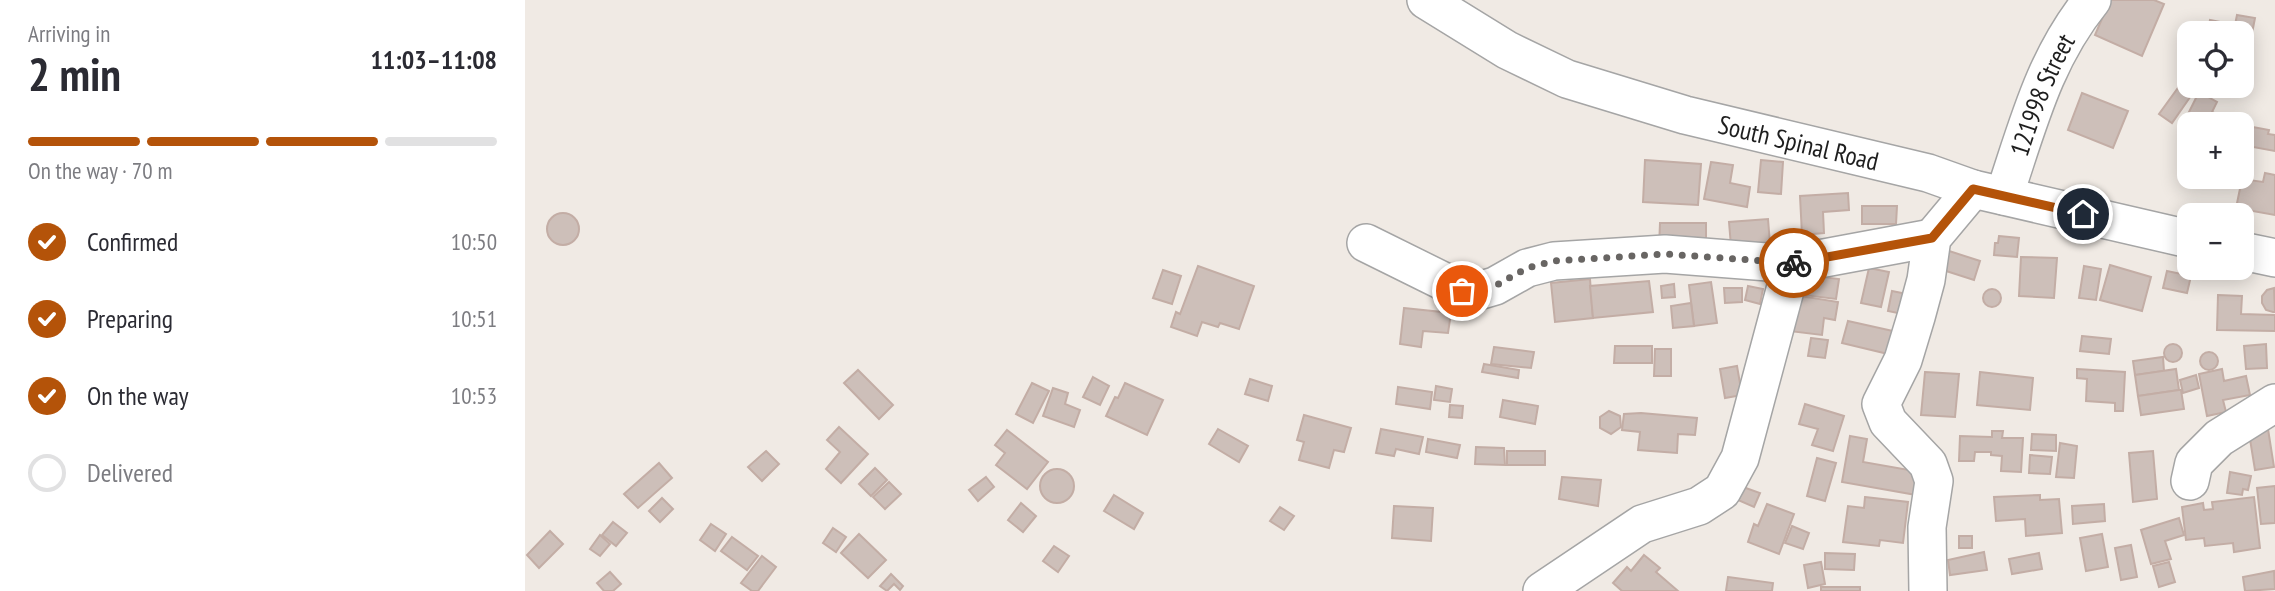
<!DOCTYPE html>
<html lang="en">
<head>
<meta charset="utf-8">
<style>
  body { margin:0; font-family:"PT Sans Narrow",sans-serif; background:#f7f7f7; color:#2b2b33; height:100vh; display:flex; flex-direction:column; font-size:26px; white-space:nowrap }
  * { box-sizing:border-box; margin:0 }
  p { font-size:23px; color:#7c7c81 }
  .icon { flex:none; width:38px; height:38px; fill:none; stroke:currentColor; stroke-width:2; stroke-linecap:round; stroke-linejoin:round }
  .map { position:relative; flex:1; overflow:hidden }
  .sheet { display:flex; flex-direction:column; background:#fff; width:525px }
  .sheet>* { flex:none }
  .fabs { position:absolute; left:1652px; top:21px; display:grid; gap:14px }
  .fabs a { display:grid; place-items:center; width:77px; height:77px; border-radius:14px; background:#fff; box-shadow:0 4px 18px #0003; font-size:35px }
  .pin { position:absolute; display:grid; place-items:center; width:60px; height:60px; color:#fff; margin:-30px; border:4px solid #fff; border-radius:50%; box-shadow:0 2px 7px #0007 }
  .courier { position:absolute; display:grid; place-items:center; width:70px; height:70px; margin:-35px; border:5px solid #b45309; border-radius:50%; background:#fff; color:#222; box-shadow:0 2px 9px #0007 }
  .summary em { font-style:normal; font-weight:800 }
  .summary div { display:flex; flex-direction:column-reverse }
  .summary { display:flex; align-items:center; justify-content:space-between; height:119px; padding:0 28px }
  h1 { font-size:46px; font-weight:800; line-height:52px }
  .bar { display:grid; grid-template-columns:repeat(4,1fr); gap:10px 7px; align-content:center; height:84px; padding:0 28px }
  .bar i { height:9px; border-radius:5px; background:#e1e1e2 }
  .bar .selected { background:#b45309 }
  .bar p { grid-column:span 4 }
  ol { padding:0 28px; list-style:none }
  li { display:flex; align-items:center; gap:21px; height:77px }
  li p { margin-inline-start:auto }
  li .icon { padding:7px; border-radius:50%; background:#b45309; color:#fff; stroke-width:4 }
  li:last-child { color:#7c7c81 }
  li i { width:38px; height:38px; border:4px solid #e1e1e2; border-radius:50% }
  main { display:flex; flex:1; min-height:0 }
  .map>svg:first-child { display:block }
</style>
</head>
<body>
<main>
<section class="sheet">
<div class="summary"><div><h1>2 min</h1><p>Arriving in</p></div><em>11:03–11:08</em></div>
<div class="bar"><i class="selected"></i><i class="selected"></i><i class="selected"></i><i></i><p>On the way · 70 m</p></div>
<ol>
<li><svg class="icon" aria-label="check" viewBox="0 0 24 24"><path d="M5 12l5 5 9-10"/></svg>Confirmed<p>10:50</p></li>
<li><svg class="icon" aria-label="check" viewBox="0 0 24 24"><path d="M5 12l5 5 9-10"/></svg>Preparing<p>10:51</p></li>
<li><svg class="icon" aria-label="check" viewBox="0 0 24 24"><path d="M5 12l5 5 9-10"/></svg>On the way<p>10:53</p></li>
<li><i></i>Delivered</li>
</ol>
</section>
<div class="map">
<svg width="1750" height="591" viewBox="0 0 1750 591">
  <rect width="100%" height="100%" fill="#f0eae4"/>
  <g fill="#cdbfb9" stroke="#c3ada5" stroke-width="2">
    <polygon points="1585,0 1629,0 1639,4 1617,56 1570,35"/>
    <polygon points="1712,15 1730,18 1720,69 1717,68 1717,33 1682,33 1685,20 1710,25"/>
    <polygon points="1658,81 1670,90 1647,123 1634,114"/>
    <polygon points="1674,92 1692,102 1687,112 1700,118 1696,124 1668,124 1660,120"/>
    <polygon points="1557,93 1603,111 1588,148 1543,130"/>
    <polygon points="1717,125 1744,130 1743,134 1750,135 1750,151 1717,145"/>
    <polygon points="1120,160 1176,164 1173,205 1118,202"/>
    <polygon points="1236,160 1258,162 1256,194 1233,192"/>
    <polygon points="1186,162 1208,165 1205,183 1225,187 1222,207 1179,199"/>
    <polygon points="1740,173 1750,175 1750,215 1711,208 1717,179 1738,182"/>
    <polygon points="1323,193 1324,210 1298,212 1299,233 1277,235 1275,196"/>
    <polygon points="1337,206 1372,206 1371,224 1337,224"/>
    <circle cx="38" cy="229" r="16"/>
    <polygon points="1243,219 1245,244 1206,246 1204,222"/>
    <polygon points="1135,223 1181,223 1181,248 1134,248"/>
    <polygon points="1474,236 1494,238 1492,257 1469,255 1470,243 1473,243"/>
    <polygon points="1421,250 1455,261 1449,280 1415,269"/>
    <polygon points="1496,257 1532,258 1529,298 1494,296"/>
    <polygon points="1585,265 1626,277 1617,311 1575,300"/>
    <polygon points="673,266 729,286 714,329 695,323 693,327 677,322 672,336 646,327 651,312 655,314"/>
    <polygon points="1559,266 1576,269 1571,300 1554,298"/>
    <polygon points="1344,268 1364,272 1356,307 1336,303"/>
    <polygon points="638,270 656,276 647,304 628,298"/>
    <polygon points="1642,271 1666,276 1662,293 1638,288"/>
    <polygon points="1281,275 1314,279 1311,299 1278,295"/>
    <polygon points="1065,279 1068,318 1030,322 1026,283"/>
    <polygon points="1124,281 1128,312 1068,318 1065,286"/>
    <polygon points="1186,282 1192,323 1169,326 1164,285"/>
    <polygon points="1149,284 1150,297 1137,298 1136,286"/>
    <polygon points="1223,286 1238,289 1235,304 1220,300"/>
    <polygon points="1199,288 1217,288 1217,302 1200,303"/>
    <polygon points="1749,288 1750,312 1748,312 1741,310 1737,303 1737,296 1742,290"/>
    <circle cx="1467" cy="298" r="9"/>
    <polygon points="1367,291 1387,295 1383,315 1363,311"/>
    <polygon points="1269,295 1313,302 1310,320 1299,318 1297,335 1264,331"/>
    <polygon points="1693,295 1717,296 1716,314 1750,315 1750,331 1692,330"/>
    <polygon points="1166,303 1169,326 1148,328 1146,306"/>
    <polygon points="879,308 926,313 923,333 898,331 896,347 875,344"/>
    <polygon points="1323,321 1368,331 1363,354 1317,343"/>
    <polygon points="1557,336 1586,339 1584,354 1555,351"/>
    <polygon points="1286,338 1303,340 1300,358 1283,356"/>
    <circle cx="1648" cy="353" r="9"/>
    <polygon points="1741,344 1742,368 1721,369 1719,346"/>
    <polygon points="1090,346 1127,346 1127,363 1089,363"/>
    <polygon points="969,347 1009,352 1006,368 966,364"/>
    <polygon points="1130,349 1146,349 1146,376 1129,376"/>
    <circle cx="1684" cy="361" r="9"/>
    <polygon points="1638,357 1639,371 1610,375 1608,361"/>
    <polygon points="959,364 994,370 993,378 957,372"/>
    <polygon points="1212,366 1217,395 1200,398 1195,369"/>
    <polygon points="1552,369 1600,372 1598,411 1590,411 1590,403 1561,401 1562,379 1552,378"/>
    <polygon points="1651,369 1654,390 1613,396 1610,375"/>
    <polygon points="1697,369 1699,381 1721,376 1725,395 1698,400 1701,412 1682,416 1674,374"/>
    <polygon points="333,370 368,405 354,419 319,383"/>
    <polygon points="1400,372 1434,374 1430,417 1396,415"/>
    <polygon points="1455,372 1508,378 1505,410 1452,405"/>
    <polygon points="1671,375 1674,388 1658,393 1655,380"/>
    <polygon points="568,377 584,386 575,405 558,397"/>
    <polygon points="725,379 747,386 743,401 720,394"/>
    <polygon points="507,383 524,391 508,423 491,414"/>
    <polygon points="600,383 638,400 622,435 581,416 590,397 593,398"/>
    <polygon points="911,386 927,389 925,402 909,400"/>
    <polygon points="873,387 907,392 905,409 871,404"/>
    <polygon points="528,388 543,393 540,404 555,410 549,427 518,416"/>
    <polygon points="1654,390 1656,390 1659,409 1616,415 1613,396"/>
    <polygon points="978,400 1013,406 1010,424 975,417"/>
    <polygon points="1280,404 1319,416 1308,451 1287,445 1293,429 1274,424"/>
    <polygon points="925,405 938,406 937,418 924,417"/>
    <polygon points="1084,411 1095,416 1096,427 1086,434 1075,428 1075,417"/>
    <polygon points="1116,413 1172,418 1170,435 1153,434 1152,453 1113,450 1115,432 1097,430 1099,414"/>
    <polygon points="779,415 826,428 819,452 809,450 804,468 774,460 779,442 772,440"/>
    <polygon points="314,427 343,454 316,483 301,469 315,452 302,440"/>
    <polygon points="693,429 723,446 714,462 684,444"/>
    <polygon points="856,429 898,437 894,454 871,449 869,456 851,453"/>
    <polygon points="1743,429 1749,467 1730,470 1724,433"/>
    <polygon points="482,430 523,462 502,489 471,465 480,453 470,445"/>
    <polygon points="1467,431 1478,431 1477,438 1498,438 1496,472 1476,471 1477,456 1466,455 1466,452 1450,452 1449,461 1434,461 1435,436 1467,437"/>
    <polygon points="1507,434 1531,435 1531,451 1506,450"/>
    <polygon points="1325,436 1342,439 1338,462 1401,473 1397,496 1317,482"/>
    <polygon points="903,439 935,445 932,458 901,452"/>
    <polygon points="1535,443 1552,446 1549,478 1531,477"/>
    <polygon points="951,447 979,448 980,465 950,464"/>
    <polygon points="241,451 254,464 237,481 223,467"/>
    <rect x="982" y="451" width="38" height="14"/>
    <polygon points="1628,451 1632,499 1608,502 1604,453"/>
    <polygon points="1505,455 1527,457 1525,474 1504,473"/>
    <polygon points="1292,458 1311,463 1300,501 1282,496"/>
    <polygon points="134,463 147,478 113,508 99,494"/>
    <polygon points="350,468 362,480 346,496 334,484"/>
    <circle cx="532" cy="486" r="17"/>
    <polygon points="1705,472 1726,476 1723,490 1718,489 1717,495 1702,493"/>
    <polygon points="461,477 469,487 453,501 444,490"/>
    <polygon points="1037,477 1076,480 1073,506 1034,499"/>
    <polygon points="364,482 376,494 360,509 348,497"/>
    <polygon points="1750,486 1750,523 1736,524 1732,488"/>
    <polygon points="1218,487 1235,493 1229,507 1213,500"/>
    <polygon points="589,495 618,513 609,529 579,511"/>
    <polygon points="1515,495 1515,500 1534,499 1537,533 1501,536 1500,519 1471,521 1469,497"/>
    <polygon points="1340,497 1383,502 1378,543 1355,540 1354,546 1318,542 1323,506 1339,508"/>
    <polygon points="1729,497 1735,548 1709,552 1708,543 1680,546 1679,538 1661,540 1657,507 1678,503 1679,510 1688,509 1687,502"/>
    <polygon points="137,498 148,509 135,522 124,511"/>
    <polygon points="496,503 511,516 498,532 483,520"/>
    <polygon points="1242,504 1269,514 1254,554 1223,542 1229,524 1233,526"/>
    <polygon points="1579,504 1580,521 1548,524 1547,506"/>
    <polygon points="869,506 908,508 906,541 867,538"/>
    <polygon points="755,507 769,516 759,530 745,521"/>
    <polygon points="1654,518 1659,535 1640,541 1646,559 1626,564 1616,530"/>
    <polygon points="88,522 102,533 91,546 77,535"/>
    <polygon points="186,524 201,534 190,551 175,540"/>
    <polygon points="1267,526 1284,533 1278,549 1260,543"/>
    <polygon points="308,528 321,537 311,552 298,543"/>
    <polygon points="25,531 38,544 14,568 2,555"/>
    <polygon points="334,534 361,560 343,578 316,553"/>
    <polygon points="1577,534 1583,567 1561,571 1555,538"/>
    <polygon points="75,535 85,544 75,556 65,549"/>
    <rect x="1434" y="536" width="13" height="12"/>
    <polygon points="207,537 233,556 222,570 196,551"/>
    <polygon points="1606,545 1612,577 1596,580 1590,548"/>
    <polygon points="529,546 544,556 533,572 518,561"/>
    <polygon points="1459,552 1462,570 1425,575 1423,560"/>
    <polygon points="1300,553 1330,554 1329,570 1300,569"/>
    <polygon points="1514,553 1517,569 1487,574 1484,559"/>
    <polygon points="1119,555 1135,568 1131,572 1153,591 1097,591 1088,583 1102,567 1106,571"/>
    <polygon points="237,556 251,567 233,591 227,591 216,583"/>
    <polygon points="1296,562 1300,584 1283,588 1279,565"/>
    <polygon points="1644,562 1650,582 1634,587 1628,566"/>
    <polygon points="1749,571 1750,589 1720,591 1718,577"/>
    <polygon points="85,572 96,584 88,591 79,591 72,583"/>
    <polygon points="366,574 378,586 375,590 369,584 362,591 355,586"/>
    <polygon points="1203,577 1248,583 1247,591 1201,591"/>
    <rect x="1296" y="587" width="39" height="4"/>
  </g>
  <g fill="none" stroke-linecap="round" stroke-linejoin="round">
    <g stroke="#a5a5a5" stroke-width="40">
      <g id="minor">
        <path id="s1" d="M 901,0 L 982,50 L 1042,79 L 1160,115 L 1403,173 L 1448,189 L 1664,239"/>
        <path id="s2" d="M 1479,196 C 1503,125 1519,59 1567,0"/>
        <polyline points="841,243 938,291 953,291 970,286 1002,268 1029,261 1140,254 1267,264 1407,238"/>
        <polyline points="1717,251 1750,258"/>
        <polyline points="1665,481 1669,463 1694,438 1750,403"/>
        <polyline points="1017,591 1117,524 1174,506 1197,491 1215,458 1267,264"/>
        <polyline points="1403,591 1402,527 1409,481 1403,464 1363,422 1356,404 1378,360 1391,317 1401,280 1407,238 1448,189"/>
      </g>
    </g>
    <use href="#minor" stroke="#fff" stroke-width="37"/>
  </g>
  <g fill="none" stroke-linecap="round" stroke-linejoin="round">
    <polyline stroke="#686563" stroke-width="7" stroke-dasharray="0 12.6" points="937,291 953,291 970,286 1002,268 1029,261 1140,254 1269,263"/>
    <polyline stroke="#b45309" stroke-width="9" points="1269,263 1407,238 1448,189 1558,214"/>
  </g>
  <g text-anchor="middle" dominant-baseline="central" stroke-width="5" stroke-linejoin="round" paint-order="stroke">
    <g font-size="26" fill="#1e1e1e" stroke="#fff">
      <text stroke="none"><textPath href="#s2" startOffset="108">121998 Street</textPath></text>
      <text stroke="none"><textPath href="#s1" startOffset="402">South Spinal Road</textPath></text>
    </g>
  </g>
</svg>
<div class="fabs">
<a><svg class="icon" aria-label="locate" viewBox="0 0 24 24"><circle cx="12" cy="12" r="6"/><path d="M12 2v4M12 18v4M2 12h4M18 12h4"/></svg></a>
<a>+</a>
<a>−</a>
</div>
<div class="pin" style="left:937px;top:291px;background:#ea580c"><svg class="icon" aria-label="bag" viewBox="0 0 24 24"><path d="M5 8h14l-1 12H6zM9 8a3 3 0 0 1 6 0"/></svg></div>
<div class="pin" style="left:1558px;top:214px;background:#1f2937"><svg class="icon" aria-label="home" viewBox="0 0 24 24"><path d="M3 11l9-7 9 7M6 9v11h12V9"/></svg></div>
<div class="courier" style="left:1269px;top:263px"><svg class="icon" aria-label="bike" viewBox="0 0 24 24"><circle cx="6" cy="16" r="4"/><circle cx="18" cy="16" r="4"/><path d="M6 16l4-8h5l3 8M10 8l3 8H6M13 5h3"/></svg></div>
</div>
</main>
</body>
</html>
